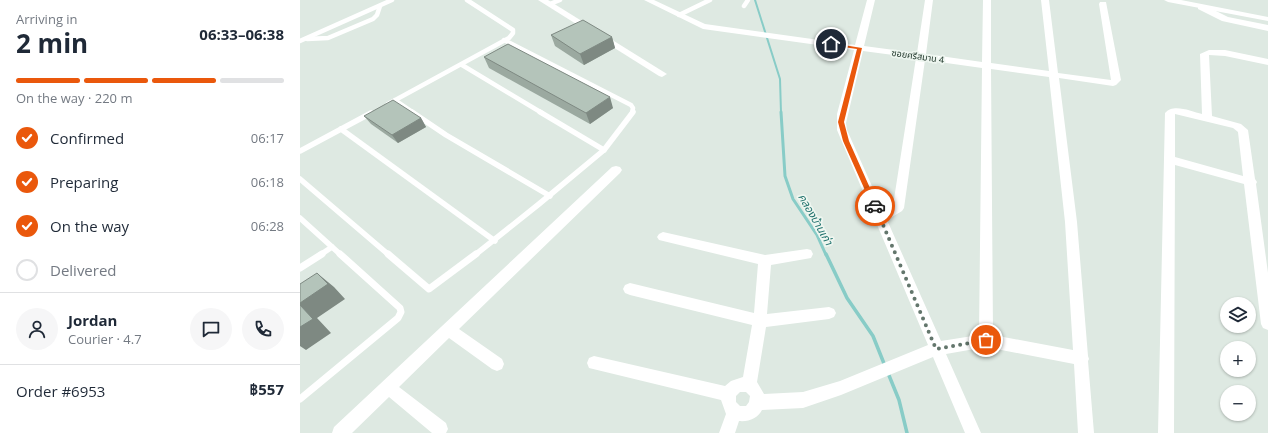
<!DOCTYPE html>
<html lang="en">
<head>
<meta charset="utf-8">
<style>
  body { margin:0; font-family:"Open Sans","Noto Sans Thai",sans-serif; background:#f6f6f7; color:#1f2937; height:100vh; display:flex; flex-direction:column; font-size:15px; white-space:nowrap }
  * { box-sizing:border-box; margin:0 }
  p { font-size:13px; color:#747a83 }
  .icon { flex:none; width:22px; height:22px; fill:none; stroke:currentColor; stroke-width:2; stroke-linecap:round; stroke-linejoin:round }
  .map { position:relative; flex:1; overflow:hidden }
  .panel { display:flex; flex-direction:column; background:#fff; width:300px }
  .panel>* { flex:none }
  .buttons { position:absolute; left:920px; top:297px; display:grid; gap:8px }
  .buttons a { display:grid; place-items:center; width:36px; height:36px; border-radius:50%; background:#fff; box-shadow:0 1px 3px #0004; font-size:20px }
  .pin { position:absolute; display:grid; place-items:center; width:34px; height:34px; color:#fff; margin:-17px; border:2px solid #fff; border-radius:50%; box-shadow:0 1px 4px #0007 }
  .courier { position:absolute; display:grid; place-items:center; width:40px; height:40px; margin:-20px; border:3px solid #ea580c; border-radius:50%; background:#fff; color:#222; box-shadow:0 1px 5px #0007 }
  .overview em { font-style:normal; font-weight:700 }
  .overview div { display:flex; flex-direction:column-reverse }
  .overview { display:flex; align-items:center; justify-content:space-between; height:68px; padding:0 16px }
  h1 { font-size:26px; font-weight:700; line-height:30px }
  .bar { display:grid; grid-template-columns:repeat(4,1fr); gap:6px 4px; align-content:center; height:48px; padding:0 16px }
  .bar i { height:5px; border-radius:3px; background:#e0e1e3 }
  .bar .active { background:#ea580c }
  .bar p { grid-column:span 4 }
  .line { display:flex; align-items:center; gap:10px; padding:0 16px; border-top:1px solid #e0e1e3 }
  .line div { flex:1 }
  .round { display:grid; place-items:center; flex:none; width:42px; height:42px; border-radius:21px; background:#f6f6f7 }
  ol { padding:0 16px; list-style:none }
  li { display:flex; align-items:center; gap:12px; height:44px }
  li p { margin-inline-start:auto }
  li .icon { padding:4px; border-radius:50%; background:#ea580c; color:#fff; stroke-width:4 }
  li:last-child { color:#747a83 }
  li i { width:22px; height:22px; border:2px solid #e0e1e3; border-radius:50% }
  main { display:flex; flex:1; min-height:0 }
  .map>svg:first-child { display:block }
</style>
</head>
<body>
<main>
<section class="panel">
<div class="overview"><div><h1>2 min</h1><p>Arriving in</p></div><em>06:33–06:38</em></div>
<div class="bar"><i class="active"></i><i class="active"></i><i class="active"></i><i></i><p>On the way · 220 m</p></div>
<ol>
<li><svg class="icon" aria-label="check" viewBox="0 0 24 24"><path d="M5 12l5 5 9-10"/></svg>Confirmed<p>06:17</p></li>
<li><svg class="icon" aria-label="check" viewBox="0 0 24 24"><path d="M5 12l5 5 9-10"/></svg>Preparing<p>06:18</p></li>
<li><svg class="icon" aria-label="check" viewBox="0 0 24 24"><path d="M5 12l5 5 9-10"/></svg>On the way<p>06:28</p></li>
<li><i></i>Delivered</li>
</ol>
<div class="line" style="height:72px"><a class="round"><svg class="icon" aria-label="person" viewBox="0 0 24 24"><circle cx="12" cy="8" r="4"/><path d="M4 21q1-7 8-7t8 7"/></svg></a><div><b>Jordan</b><p>Courier · 4.7</p></div><a class="round"><svg class="icon" aria-label="chat" viewBox="0 0 24 24"><path d="M4 5h16v11H9l-5 4z"/></svg></a><a class="round"><svg class="icon" aria-label="phone" viewBox="0 0 24 24"><path d="M5 4h4l2 5-3 2q2 4 5 5l2-3 5 2v4C11 20 4 13 5 4z"/></svg></a></div>
<div class="line" style="height:52px"><div>Order #6953</div><b>฿557</b></div>
</section>
<div class="map">
<svg width="968" height="433" viewBox="0 0 968 433">
  <rect width="100%" height="100%" fill="#dee9e2"/>
  <g fill="none" stroke-linecap="round" stroke-linejoin="round">
    <polyline stroke="#88ccc7" stroke-width="2" points="455,0 480,79 481,113"/>
    <polyline stroke="#88ccc7" stroke-width="3" points="481,112 485,176 493,199 517,235 526,255"/>
    <g stroke="#88ccc7" stroke-width="3.5">
      <polyline points="526,254 547,298 573,336 585,366"/>
      <polyline points="588,373 599,400 607,433"/>
    </g>
    <g stroke="#fff" stroke-width="4.5">
      <polyline points="250,4 260,0"/>
      <polyline points="444,6 448,0"/>
      <polyline points="379,15 410,0"/>
      <polyline points="7,39 28,38 73,19 77,15 80,6"/>
      <polyline points="204,40 331,105 333,108 332,113"/>
      <polyline points="0,41 92,0"/>
      <polyline points="162,65 242,113"/>
      <polyline points="95,100 114,113"/>
      <polyline points="88,104 209,38 213,33 213,30 167,0"/>
    </g>
    <g stroke="#fff" stroke-width="5.5">
      <polyline points="112,112 146,135 250,196"/>
      <polyline points="240,112 304,150 333,112"/>
      <polyline points="41,129 195,241"/>
      <polyline points="0,151 71,113"/>
      <polyline points="0,179 89,255"/>
      <polyline points="0,218 41,255"/>
      <polyline points="20,255 32,247"/>
      <polyline points="175,255 239,204 304,150"/>
    </g>
    <g stroke="#fff" stroke-width="7">
      <polyline points="88,254 129,289 176,254"/>
      <polyline points="0,268 22,254"/>
      <polyline points="0,399 98,318 101,312 100,308 40,254"/>
    </g>
    <g fill="#fff" fill-rule="evenodd">
      <polygon points="238,0 248,0 367,74 362,77 359,76"/>
      <path d="M 344,0 L 354,0 L 405,24 L 555,45 L 567,0 L 575,0 L 564,46 L 617,53 L 625,0 L 633,0 L 626,54 L 682,62 L 683,0 L 691,0 L 691,63 L 749,71 L 741,0 L 749,0 L 758,73 L 811,80 L 799,4 L 800,2 L 806,2 L 821,80 L 816,85 L 813,86 L 759,78 L 777,222 L 788,356 L 789,359 L 788,361 L 794,433 L 778,433 L 774,364 L 686,347 L 646,354 L 681,433 L 665,433 L 633,357 L 541,395 L 503,408 L 462,410 C 458,418 449,422 439,421 L 435,433 L 419,433 L 426,414 L 421,400 L 289,368 L 287,363 L 289,358 L 294,356 L 425,386 L 431,381 L 443,377 L 452,325 L 330,295 L 325,293 L 323,289 L 325,285 L 330,283 L 454,313 L 458,264 L 359,240 L 357,237 L 359,234 L 363,232 L 465,255 L 507,249 L 511,250 L 513,254 L 511,258 L 471,265 L 467,314 L 529,307 L 534,309 L 536,313 L 534,317 L 529,319 L 466,327 L 457,382 L 464,394 L 503,392 L 540,381 L 628,345 L 537,130 L 537,114 L 554,50 L 403,29 ZM 563,51 L 616,58 L 594,199 L 593,205 L 583,211 L 547,130 L 546,123 ZM 625,60 L 682,68 L 679,335 L 641,341 L 587,220 L 602,211 L 604,208 ZM 691,69 L 749,77 L 765,222 L 773,350 L 693,335 ZM 440,392 L 446,392 L 450,396 L 449,402 L 446,406 L 440,406 L 436,402 L 436,396 Z"/>
      <polygon points="898,5 904,5 928,17 968,25 968,31 922,21 898,9"/>
      <path d="M 909,50 L 925,50 L 968,59 L 968,65 L 925,56 L 909,55 L 912,116 L 941,124 L 948,130 L 955,179 L 957,182 L 956,184 L 968,273 L 968,330 L 963,328 L 961,324 L 944,184 L 875,165 L 874,433 L 858,433 L 865,113 C 873,103 891,111 902,114 L 900,54 ZM 875,114 L 933,128 L 938,132 L 943,176 L 875,157 Z"/>
      <polygon points="316,166 320,167 322,170 320,173 159,329 202,359 204,364 202,369 197,371 192,369 149,338 99,387 146,423 148,429 146,433 132,433 89,397 52,433 32,433 34,427 312,167"/>
    </g>
    <polygon fill="#fff" fill-rule="evenodd" points="864,0 881,0 968,17 968,21 868,2"/>
  </g>
  <g fill="#9ba9a0">
    <polygon points="251,35 312,37 315,48 284,65 255,46"/>
    <polygon points="184,57 313,108 290,124 189,68"/>
    <polygon points="64,116 121,118 126,127 98,143 71,124"/>
  </g>
  <g fill="#7e8982">
    <polygon points="312,37 315,48 284,65 280,54"/>
    <polygon points="310,97 313,108 290,124 286,113"/>
    <polygon points="121,118 126,127 98,143 92,135"/>
    <polygon points="17,273 34,287 45,299 17,318 31,333 6,350 0,346 0,303"/>
  </g>
  <g fill="#b4c4ba" stroke="#7e8982">
    <polygon points="283,20 312,37 280,54 251,35"/>
    <polygon points="208,44 310,97 286,113 184,57"/>
    <polygon points="93,100 121,118 92,135 64,116"/>
    <polygon points="17,273 28,284 0,303 0,284"/>
    <polygon points="0,305 13,319 0,327"/>
  </g>
  <polygon fill="#ea580c" points="531,43 562,48 544,122 549,141 578,206 575,209 572,206 543,141 538,122 557,49 529,45"/>
  <g fill="none" stroke-linecap="round" stroke-linejoin="round">
    <polyline stroke="#63766c" stroke-width="4" stroke-dasharray="0 7.2" points="575,206 636,349 686,340"/>
  </g>
  <g text-anchor="middle" dominant-baseline="central" stroke-width="3.5" stroke-linejoin="round" paint-order="stroke">
    <g font-size="9" fill="#21382c" stroke="#eef6f0">
      <text transform="translate(618 56) rotate(8)">ซอยศรีสมาน 4</text>
    </g>
    <g font-size="11" font-style="italic" fill="#1e706b" stroke="#eef6f0">
      <text transform="translate(516 219) rotate(60)">คลองบ้านเก่า</text>
    </g>
  </g>
</svg>
<div class="buttons">
<a><svg class="icon" aria-label="layers" viewBox="0 0 24 24"><path d="M12 4l9 5-9 5-9-5zM3 14l9 5 9-5"/></svg></a>
<a>+</a>
<a>−</a>
</div>
<div class="pin" style="left:686px;top:340px;background:#ea580c"><svg class="icon" aria-label="bag" viewBox="0 0 24 24"><path d="M5 8h14l-1 12H6zM9 8a3 3 0 0 1 6 0"/></svg></div>
<div class="pin" style="left:531px;top:44px;background:#1f2937"><svg class="icon" aria-label="home" viewBox="0 0 24 24"><path d="M3 11l9-7 9 7M6 9v11h12V9"/></svg></div>
<div class="courier" style="left:575px;top:206px"><svg class="icon" aria-label="car" viewBox="0 0 24 24"><path d="M5 17H2v-5l4-1 3-4h7l3 4 3 1v5h-3M9 17h6M6 11h13"/><circle cx="7" cy="17" r="2"/><circle cx="17" cy="17" r="2"/></svg></div>
</div>
</main>
</body>
</html>
